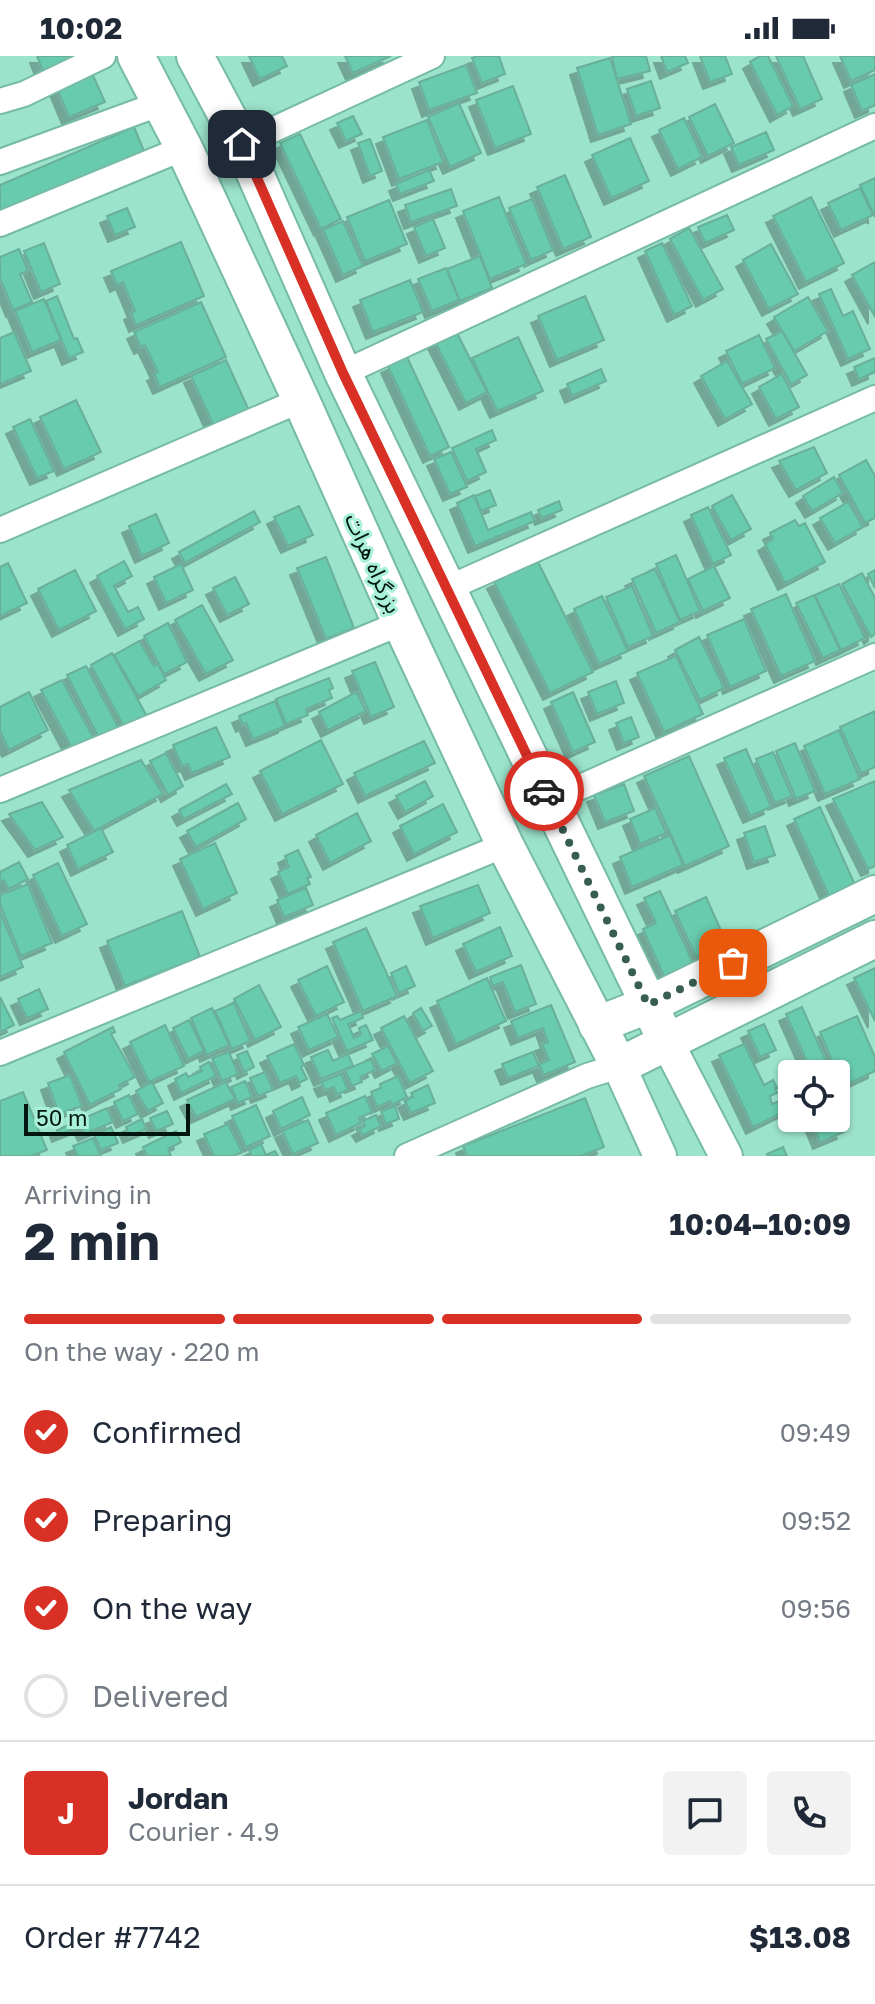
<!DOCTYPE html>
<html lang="en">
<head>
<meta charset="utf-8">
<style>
  body { margin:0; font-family:"Golos Text","Noto Sans Arabic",sans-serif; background:#f2f2f3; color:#1f2937; height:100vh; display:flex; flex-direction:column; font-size:30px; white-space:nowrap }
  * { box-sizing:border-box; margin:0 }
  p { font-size:26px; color:#747a83 }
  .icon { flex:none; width:44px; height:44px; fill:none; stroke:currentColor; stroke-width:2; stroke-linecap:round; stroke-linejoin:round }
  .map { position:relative; height:1100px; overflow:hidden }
  .panel { display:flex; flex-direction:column; background:#fff; flex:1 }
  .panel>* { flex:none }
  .tools { position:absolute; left:778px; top:1004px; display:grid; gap:16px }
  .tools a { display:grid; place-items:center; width:72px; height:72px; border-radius:8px; background:#fff; box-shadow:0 2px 6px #0004; font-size:40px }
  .scale { position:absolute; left:24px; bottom:20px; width:166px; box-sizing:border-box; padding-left:8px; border:4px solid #00160f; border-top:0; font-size:22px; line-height:28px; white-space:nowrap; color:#00160f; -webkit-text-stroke:6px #a9f0d9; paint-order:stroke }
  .pin { position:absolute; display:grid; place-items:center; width:68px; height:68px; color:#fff; margin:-34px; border-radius:16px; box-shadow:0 4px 12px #0006 }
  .courier { position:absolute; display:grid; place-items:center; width:80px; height:80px; margin:-40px; border:6px solid #d93025; border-radius:50%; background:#fff; color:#222; box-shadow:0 2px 10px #0007 }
  .headline em { font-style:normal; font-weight:700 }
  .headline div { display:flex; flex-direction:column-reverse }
  .headline { display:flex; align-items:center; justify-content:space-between; height:136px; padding:0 24px }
  h1 { font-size:52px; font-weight:700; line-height:60px }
  .bar { display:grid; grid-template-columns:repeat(4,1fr); gap:12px 8px; align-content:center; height:96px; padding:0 24px }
  .bar i { height:10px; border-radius:6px; background:#e0e1e3 }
  .bar .on { background:#d93025 }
  .bar p { grid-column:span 4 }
  .line { display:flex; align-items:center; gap:20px; padding:0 24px; border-top:2px solid #e0e1e3 }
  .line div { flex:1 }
  .round { display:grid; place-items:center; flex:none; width:84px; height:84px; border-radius:8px; background:#f2f2f3 }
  ol { padding:0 24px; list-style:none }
  li { display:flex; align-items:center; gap:24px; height:88px }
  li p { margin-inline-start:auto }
  li .icon { padding:8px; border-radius:50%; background:#d93025; color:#fff; stroke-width:4 }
  li:last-child { color:#747a83 }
  li i { width:44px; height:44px; border:4px solid #e0e1e3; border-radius:50% }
  .status { display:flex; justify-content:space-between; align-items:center; height:56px; padding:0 40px; background:#fff; direction:ltr }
  .status svg { height:22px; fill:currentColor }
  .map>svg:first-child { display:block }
</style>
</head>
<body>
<div class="status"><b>10:02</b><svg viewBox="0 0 49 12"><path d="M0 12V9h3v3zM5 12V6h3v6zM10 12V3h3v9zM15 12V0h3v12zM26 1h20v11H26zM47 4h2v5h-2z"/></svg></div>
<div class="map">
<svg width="875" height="1100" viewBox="0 0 875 1100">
  <defs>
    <filter id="shadow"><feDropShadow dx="-7" dy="7" stdDeviation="0" flood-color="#0004"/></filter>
  </defs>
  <rect width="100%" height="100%" fill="#9ce3cc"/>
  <g fill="#67cbae" stroke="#69af99" stroke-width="2" filter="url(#shadow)">
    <polygon points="37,0 75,0 77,5 44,18"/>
    <polygon points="249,0 282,0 287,10 260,23"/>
    <polygon points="345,0 391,0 353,17"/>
    <polygon points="477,0 499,0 505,18 482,27 472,2"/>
    <polygon points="612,0 646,0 650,15 617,23"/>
    <polygon points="661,0 685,0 688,7 667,16"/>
    <polygon points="700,0 725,0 732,18 710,26"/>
    <polygon points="760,0 768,0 793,50 777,59 750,6"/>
    <polygon points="776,0 803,0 822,43 800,53"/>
    <polygon points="840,0 875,0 875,14 851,25"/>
    <polygon points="610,2 631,68 598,79 577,12"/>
    <polygon points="466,9 477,37 429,54 419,26"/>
    <polygon points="91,15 105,46 69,61 56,30"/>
    <polygon points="875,18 875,49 862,55 851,29"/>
    <polygon points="651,25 660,52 636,60 627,33"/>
    <polygon points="513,30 531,78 495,92 476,44"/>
    <polygon points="459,47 481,97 450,111 428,61"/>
    <polygon points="715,48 734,87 708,100 689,61"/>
    <polygon points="353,60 362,78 346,85 337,67"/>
    <polygon points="684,62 702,101 678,113 659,74"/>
    <polygon points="427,64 443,106 399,123 383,81"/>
    <polygon points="134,71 146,100 0,163 0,129"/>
    <polygon points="766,76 774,94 739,109 731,91"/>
    <polygon points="300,78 341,163 321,173 280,87"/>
    <polygon points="630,82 649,125 611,142 592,99"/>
    <polygon points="370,83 382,115 370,120 358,87"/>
    <polygon points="429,114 434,125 400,138 396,128"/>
    <polygon points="565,119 591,181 563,193 537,131"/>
    <polygon points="875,122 875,161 860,129"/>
    <polygon points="860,132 873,159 841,174 828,147"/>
    <polygon points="451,133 457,150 411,166 405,149"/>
    <polygon points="499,141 526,208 490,223 463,155"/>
    <polygon points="811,141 844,207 806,226 773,160"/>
    <polygon points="532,143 553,194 531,204 509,152"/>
    <polygon points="389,144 407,188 365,205 347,161"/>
    <polygon points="127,152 135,171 115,179 107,160"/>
    <polygon points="727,159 734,174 705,187 698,171"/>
    <polygon points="433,163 445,192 426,200 414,171"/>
    <polygon points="343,165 363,210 343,219 323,174"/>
    <polygon points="689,172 723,233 703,244 670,183"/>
    <polygon points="181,186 204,240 136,269 131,257 135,255 123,226 117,229 111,215"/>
    <polygon points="44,187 60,228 41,236 24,195"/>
    <polygon points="662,187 692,250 674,259 645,195"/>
    <polygon points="771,188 798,238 769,253 743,204"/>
    <polygon points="19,193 28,215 20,218 32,246 13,254 0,222 0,201"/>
    <polygon points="480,200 492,232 460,245 447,213"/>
    <polygon points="875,206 875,261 852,219"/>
    <polygon points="446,212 459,244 432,255 418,223"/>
    <polygon points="410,224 423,256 373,276 360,244"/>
    <polygon points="831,233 843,260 853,255 870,293 848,303 819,238"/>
    <polygon points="57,240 74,283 77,282 83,296 69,302 46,245"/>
    <polygon points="585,240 604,284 557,304 538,260"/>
    <polygon points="808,241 828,275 794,295 774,261"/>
    <polygon points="44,243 61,284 32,296 15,255"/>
    <polygon points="201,246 226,301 160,331 154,318 158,316 145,289 141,291 134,276"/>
    <polygon points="456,275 487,336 466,347 435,286"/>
    <polygon points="782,275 807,319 791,328 766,283"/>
    <polygon points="14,276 31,315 0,328 0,282"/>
    <polygon points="759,279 775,312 742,328 726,295"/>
    <polygon points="518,281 543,335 497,355 472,302"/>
    <polygon points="407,301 449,391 430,400 388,310"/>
    <polygon points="875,302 875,316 859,323 854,311"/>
    <polygon points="226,304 251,359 216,375 191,320"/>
    <polygon points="727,305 752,348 725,363 701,320"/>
    <polygon points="601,313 606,325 572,340 567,328"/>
    <polygon points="782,318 799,351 776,363 759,331"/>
    <polygon points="76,344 101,396 64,413 40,361"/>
    <polygon points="30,363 54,415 37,422 13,371"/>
    <polygon points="492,374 496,384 476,393 486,416 467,425 452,392"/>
    <polygon points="814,391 827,417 796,434 779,405"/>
    <polygon points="451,396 467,431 450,438 434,403"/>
    <polygon points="866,404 875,420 875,462 865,467 839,419"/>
    <polygon points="834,421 843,437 812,455 803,440"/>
    <polygon points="490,434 496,449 481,455 475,440"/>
    <polygon points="474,439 488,474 531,456 535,465 475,490 457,447"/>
    <polygon points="732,439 751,473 731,484 712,450"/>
    <polygon points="559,445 562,454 542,462 538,454"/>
    <polygon points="848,446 863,471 835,487 820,462"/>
    <polygon points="299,450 313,479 288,490 274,461"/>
    <polygon points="708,451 731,499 713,508 691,459"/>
    <polygon points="254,455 260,466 185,507 179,496"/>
    <polygon points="156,458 169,487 142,500 129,470"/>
    <polygon points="795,464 799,470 805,467 825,506 785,527 765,488 773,483 770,477"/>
    <polygon points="676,499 700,555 680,564 656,508"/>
    <polygon points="326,501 354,572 326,583 297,512"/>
    <polygon points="537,504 593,616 550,637 494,526"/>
    <polygon points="124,505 132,520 114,530 128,556 138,551 144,563 125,573 97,520"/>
    <polygon points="8,507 27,547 0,560 0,511"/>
    <polygon points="181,508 193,534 166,547 154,521"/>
    <polygon points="714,510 730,542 703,555 688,523"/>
    <polygon points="655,513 680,566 656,577 632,523"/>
    <polygon points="75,514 96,555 59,574 38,533"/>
    <polygon points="875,514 875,532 868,518"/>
    <polygon points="862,517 875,542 875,578 871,581 842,528"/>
    <polygon points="235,521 249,548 227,559 213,532"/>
    <polygon points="839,528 865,582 841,594 815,539"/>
    <polygon points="632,530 653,580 628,591 606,541"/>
    <polygon points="786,538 815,605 781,620 751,553"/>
    <polygon points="814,539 840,594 823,602 796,547"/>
    <polygon points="602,540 628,595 599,608 574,553"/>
    <polygon points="202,549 233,604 206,618 175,564"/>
    <polygon points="744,563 766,615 730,631 707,579"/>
    <polygon points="168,567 187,606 164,618 144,580"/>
    <polygon points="699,581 724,632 700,644 675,594"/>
    <polygon points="139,585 154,610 158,608 166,624 138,640 114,599"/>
    <polygon points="112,597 148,662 126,674 91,609"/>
    <polygon points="676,600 703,658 664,676 637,617"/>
    <polygon points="375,606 394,651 371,661 352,615"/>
    <polygon points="86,610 118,671 99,682 67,619"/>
    <polygon points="329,622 333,632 329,634 332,642 306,653 308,659 286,668 276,643"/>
    <polygon points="62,624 95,685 74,696 41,634"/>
    <polygon points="616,625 624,647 597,658 588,636"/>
    <polygon points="29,636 48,674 9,694 0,675 0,651"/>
    <polygon points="356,636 366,655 328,674 319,656"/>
    <polygon points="573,636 595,686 573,696 551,646"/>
    <polygon points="275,645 285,670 253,683 246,667 243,669 239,660"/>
    <polygon points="875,655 875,711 861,717 840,671"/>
    <polygon points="631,661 639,681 624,687 616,667"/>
    <polygon points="216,671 230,701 192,717 188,708 182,710 173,689"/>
    <polygon points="839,674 860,723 825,738 804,690"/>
    <polygon points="321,684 343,728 282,758 260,715"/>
    <polygon points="424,685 435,707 365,740 354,717"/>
    <polygon points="795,687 815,735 796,743 776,695"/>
    <polygon points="746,693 771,751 750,760 724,702"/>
    <polygon points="773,696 792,740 775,747 756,703"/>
    <polygon points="166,697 183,730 168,739 150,705"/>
    <polygon points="689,700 729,790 685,810 644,720"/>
    <polygon points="141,704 163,738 94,775 69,734"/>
    <polygon points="425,725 433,740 405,756 396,740"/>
    <polygon points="875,725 875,810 868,813 833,743"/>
    <polygon points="226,728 232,738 184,763 179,754"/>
    <polygon points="624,728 634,755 605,766 594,739"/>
    <polygon points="42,746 63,781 35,794 9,758"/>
    <polygon points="238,747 246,763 196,791 187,775"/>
    <polygon points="443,748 457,776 414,798 400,770"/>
    <polygon points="820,751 855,829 829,840 794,763"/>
    <polygon points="655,752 666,777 640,788 630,763"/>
    <polygon points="357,757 371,785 330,807 316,779"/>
    <polygon points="765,770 775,799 754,806 744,777"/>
    <polygon points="101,772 113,796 78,813 67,789"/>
    <polygon points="670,779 683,809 632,831 620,801"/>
    <polygon points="215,787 237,837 203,853 180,803"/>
    <polygon points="298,794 311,821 307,822 310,828 288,838 278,816 289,811 285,800"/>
    <polygon points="19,806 28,823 9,833 4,824 0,826 0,816"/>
    <polygon points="58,807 87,868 62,880 33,819"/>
    <polygon points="28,828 52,887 21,900 0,848 0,839"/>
    <polygon points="478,829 490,857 433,882 420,850"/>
    <polygon points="306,832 313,849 284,861 277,844"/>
    <polygon points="660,835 693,907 664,920 643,873 656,867 644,842"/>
    <polygon points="706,841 727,888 696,901 675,855"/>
    <polygon points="182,855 200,901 125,930 107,885"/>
    <polygon points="0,856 23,911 0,921"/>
    <polygon points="500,871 512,900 476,916 463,888"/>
    <polygon points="366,872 397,940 363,955 333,886"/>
    <polygon points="521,909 536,948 515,956 503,926 493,930 490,921"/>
    <polygon points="327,910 344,946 316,960 298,924"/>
    <polygon points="406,910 415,930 399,937 391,917"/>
    <polygon points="875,912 875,965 854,922"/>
    <polygon points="487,922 506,965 456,988 437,945"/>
    <polygon points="259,929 281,971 255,984 234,943"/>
    <polygon points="39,933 48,953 27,962 18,943"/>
    <polygon points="0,941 14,969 0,976"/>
    <polygon points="234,947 250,985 232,993 215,955"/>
    <polygon points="551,949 575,1006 544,1019 539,1008 549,1004 542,988 548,986 543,972 518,982 511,965"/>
    <polygon points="802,951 828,1010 812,1017 786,958"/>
    <polygon points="212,952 229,989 207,999 191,962"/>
    <polygon points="421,952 432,970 423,975 413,957"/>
    <polygon points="361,955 363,962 348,968 354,982 361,978 359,972 366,969 373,984 347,995 332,962 337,960 340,964"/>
    <polygon points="327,958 338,981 309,994 298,971"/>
    <polygon points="404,960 433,1015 410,1027 381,972"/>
    <polygon points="857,960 875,1001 875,1015 843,1030 820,976"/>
    <polygon points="189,964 204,995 188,1003 173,972"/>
    <polygon points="764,968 776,994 760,1001 748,975"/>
    <polygon points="165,969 184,1010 149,1026 130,986"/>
    <polygon points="113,971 115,976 111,978 135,1021 119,1029 121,1033 90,1049 64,996"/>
    <polygon points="294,988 304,1009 301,1011 307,1023 299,1027 296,1020 280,1027 267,1000"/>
    <polygon points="744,988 764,1029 773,1024 777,1032 775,1032 777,1037 770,1040 772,1048 786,1042 791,1052 753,1071 719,999"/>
    <polygon points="388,990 397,1007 382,1015 372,998"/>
    <polygon points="328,994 333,1005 348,998 353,1010 321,1023 311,1001"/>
    <polygon points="247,995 254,1011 244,1016 237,999"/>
    <polygon points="229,996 238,1018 222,1025 212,1002"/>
    <polygon points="533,996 539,1010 508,1022 502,1008"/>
    <polygon points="371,1003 375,1014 360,1021 362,1026 352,1030 345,1014"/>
    <polygon points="209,1006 216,1020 181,1037 175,1023 186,1017 188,1021 202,1015 200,1011"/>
    <polygon points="265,1016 273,1034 258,1040 250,1022"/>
    <polygon points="341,1018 348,1034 337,1039 334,1031 325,1034 321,1026"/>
    <polygon points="70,1019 82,1050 59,1058 48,1027"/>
    <polygon points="398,1020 407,1041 392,1049 390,1045 377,1051 371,1036 381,1032 380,1028"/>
    <polygon points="245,1025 252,1041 238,1047 231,1031"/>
    <polygon points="152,1026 163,1047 148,1055 136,1035"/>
    <polygon points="226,1026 235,1043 196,1061 187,1044"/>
    <polygon points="428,1029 435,1047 411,1057 405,1045 413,1041 411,1037"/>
    <polygon points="23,1036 47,1094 31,1100 0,1100 0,1045"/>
    <polygon points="129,1039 138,1058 123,1065 114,1046"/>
    <polygon points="365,1040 372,1056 359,1062 361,1067 336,1079 326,1057"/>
    <polygon points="302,1041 310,1059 281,1073 273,1055"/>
    <polygon points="585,1042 604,1091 581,1100 467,1100 463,1090"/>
    <polygon points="256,1049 270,1080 246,1091 232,1060"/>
    <polygon points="395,1050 399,1063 386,1068 381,1055"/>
    <polygon points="107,1052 113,1066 85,1078 81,1070 59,1079 57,1074"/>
    <polygon points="167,1055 173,1068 156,1075 150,1062"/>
    <polygon points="836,1056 844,1076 820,1086 810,1062 836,1062"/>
    <polygon points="376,1059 381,1070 363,1079 359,1073 365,1070 363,1065"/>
    <polygon points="142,1063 146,1073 130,1080 126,1071"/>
    <polygon points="308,1064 318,1087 293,1098 282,1075"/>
    <polygon points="228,1068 242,1096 233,1100 214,1100 204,1078"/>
    <polygon points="111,1071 118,1087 101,1094 94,1079"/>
    <polygon points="176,1075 181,1086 168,1093 171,1100 147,1100 143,1091"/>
    <polygon points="93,1082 101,1100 78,1100 73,1090"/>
    <polygon points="261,1088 266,1099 275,1095 278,1100 252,1100 249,1094"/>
    <polygon points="783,1091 787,1100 768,1100 767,1098"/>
  </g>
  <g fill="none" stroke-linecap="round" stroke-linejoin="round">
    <g stroke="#75bba5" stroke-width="28">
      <g id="minor">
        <polyline points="0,45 24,38 103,0"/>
        <polyline points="242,88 432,0"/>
        <polyline points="0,106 159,48"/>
        <polyline points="0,168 184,92"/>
        <polyline points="343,317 875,70"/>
        <polyline points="0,474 301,344"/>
        <polyline points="446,533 875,342"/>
        <polyline points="0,734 401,567"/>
        <polyline points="549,745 875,600"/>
        <polyline points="0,997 505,789"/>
        <polyline points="407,1100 587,1020 619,1010"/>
      </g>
    </g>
    <g stroke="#75bba5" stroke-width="36">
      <g id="major">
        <polyline points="668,988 726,1100"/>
        <polyline points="619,1010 660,1100"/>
      </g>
    </g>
    <g stroke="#75bba5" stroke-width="40">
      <g id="highway">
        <polyline points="136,0 184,92 301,344 401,567 505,789 619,1010 875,883"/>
        <polyline points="195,0 242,88 343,317 668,988"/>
        <polyline points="597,969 648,949 875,838"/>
      </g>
    </g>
    <use href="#minor" stroke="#fff" stroke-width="24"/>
    <use href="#major" stroke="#fff" stroke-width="32"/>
    <use href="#highway" stroke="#fff" stroke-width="36"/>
  </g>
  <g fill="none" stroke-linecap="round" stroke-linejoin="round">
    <polyline stroke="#375e51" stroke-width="8" stroke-dasharray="0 14.4" points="544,735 648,949 733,907"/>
    <polyline stroke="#d93025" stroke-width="10" points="242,88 343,317 544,735"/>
  </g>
  <g text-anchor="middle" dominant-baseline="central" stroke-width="6" stroke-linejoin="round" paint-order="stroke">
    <g font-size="22" fill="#00160f" stroke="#a9f0d9">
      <text transform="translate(374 507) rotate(66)">بزرگراه هرات</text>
    </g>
  </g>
</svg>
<div class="tools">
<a><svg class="icon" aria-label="locate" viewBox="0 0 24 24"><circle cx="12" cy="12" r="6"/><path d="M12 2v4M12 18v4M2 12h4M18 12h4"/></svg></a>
</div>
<div class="scale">50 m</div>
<div class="pin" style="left:733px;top:907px;background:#ea580c"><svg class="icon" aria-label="bag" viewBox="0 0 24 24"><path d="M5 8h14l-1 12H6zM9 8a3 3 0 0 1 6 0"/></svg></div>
<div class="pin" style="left:242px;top:88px;background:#1f2937"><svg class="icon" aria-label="home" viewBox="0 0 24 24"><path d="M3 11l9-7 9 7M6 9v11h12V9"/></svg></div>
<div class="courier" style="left:544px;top:735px"><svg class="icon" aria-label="car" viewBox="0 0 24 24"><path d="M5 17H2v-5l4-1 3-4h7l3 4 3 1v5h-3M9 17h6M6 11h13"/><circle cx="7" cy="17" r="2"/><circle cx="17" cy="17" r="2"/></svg></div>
</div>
<section class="panel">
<div class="headline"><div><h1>2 min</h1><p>Arriving in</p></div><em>10:04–10:09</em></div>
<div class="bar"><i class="on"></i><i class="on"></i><i class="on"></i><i></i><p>On the way · 220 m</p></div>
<ol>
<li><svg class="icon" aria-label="check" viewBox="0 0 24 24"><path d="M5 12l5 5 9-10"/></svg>Confirmed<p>09:49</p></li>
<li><svg class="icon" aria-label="check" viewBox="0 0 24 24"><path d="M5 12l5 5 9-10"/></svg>Preparing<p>09:52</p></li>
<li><svg class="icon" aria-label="check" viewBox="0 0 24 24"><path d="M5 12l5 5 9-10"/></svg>On the way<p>09:56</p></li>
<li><i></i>Delivered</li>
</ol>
<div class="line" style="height:144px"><b class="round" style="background:#d93025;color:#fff">J</b><div><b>Jordan</b><p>Courier · 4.9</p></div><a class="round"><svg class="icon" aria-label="chat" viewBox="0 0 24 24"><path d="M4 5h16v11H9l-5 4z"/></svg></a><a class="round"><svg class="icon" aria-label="phone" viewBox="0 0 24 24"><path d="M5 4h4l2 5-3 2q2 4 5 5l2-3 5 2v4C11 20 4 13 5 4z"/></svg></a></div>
<div class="line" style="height:104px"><div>Order #7742</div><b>$13.08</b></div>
</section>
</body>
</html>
